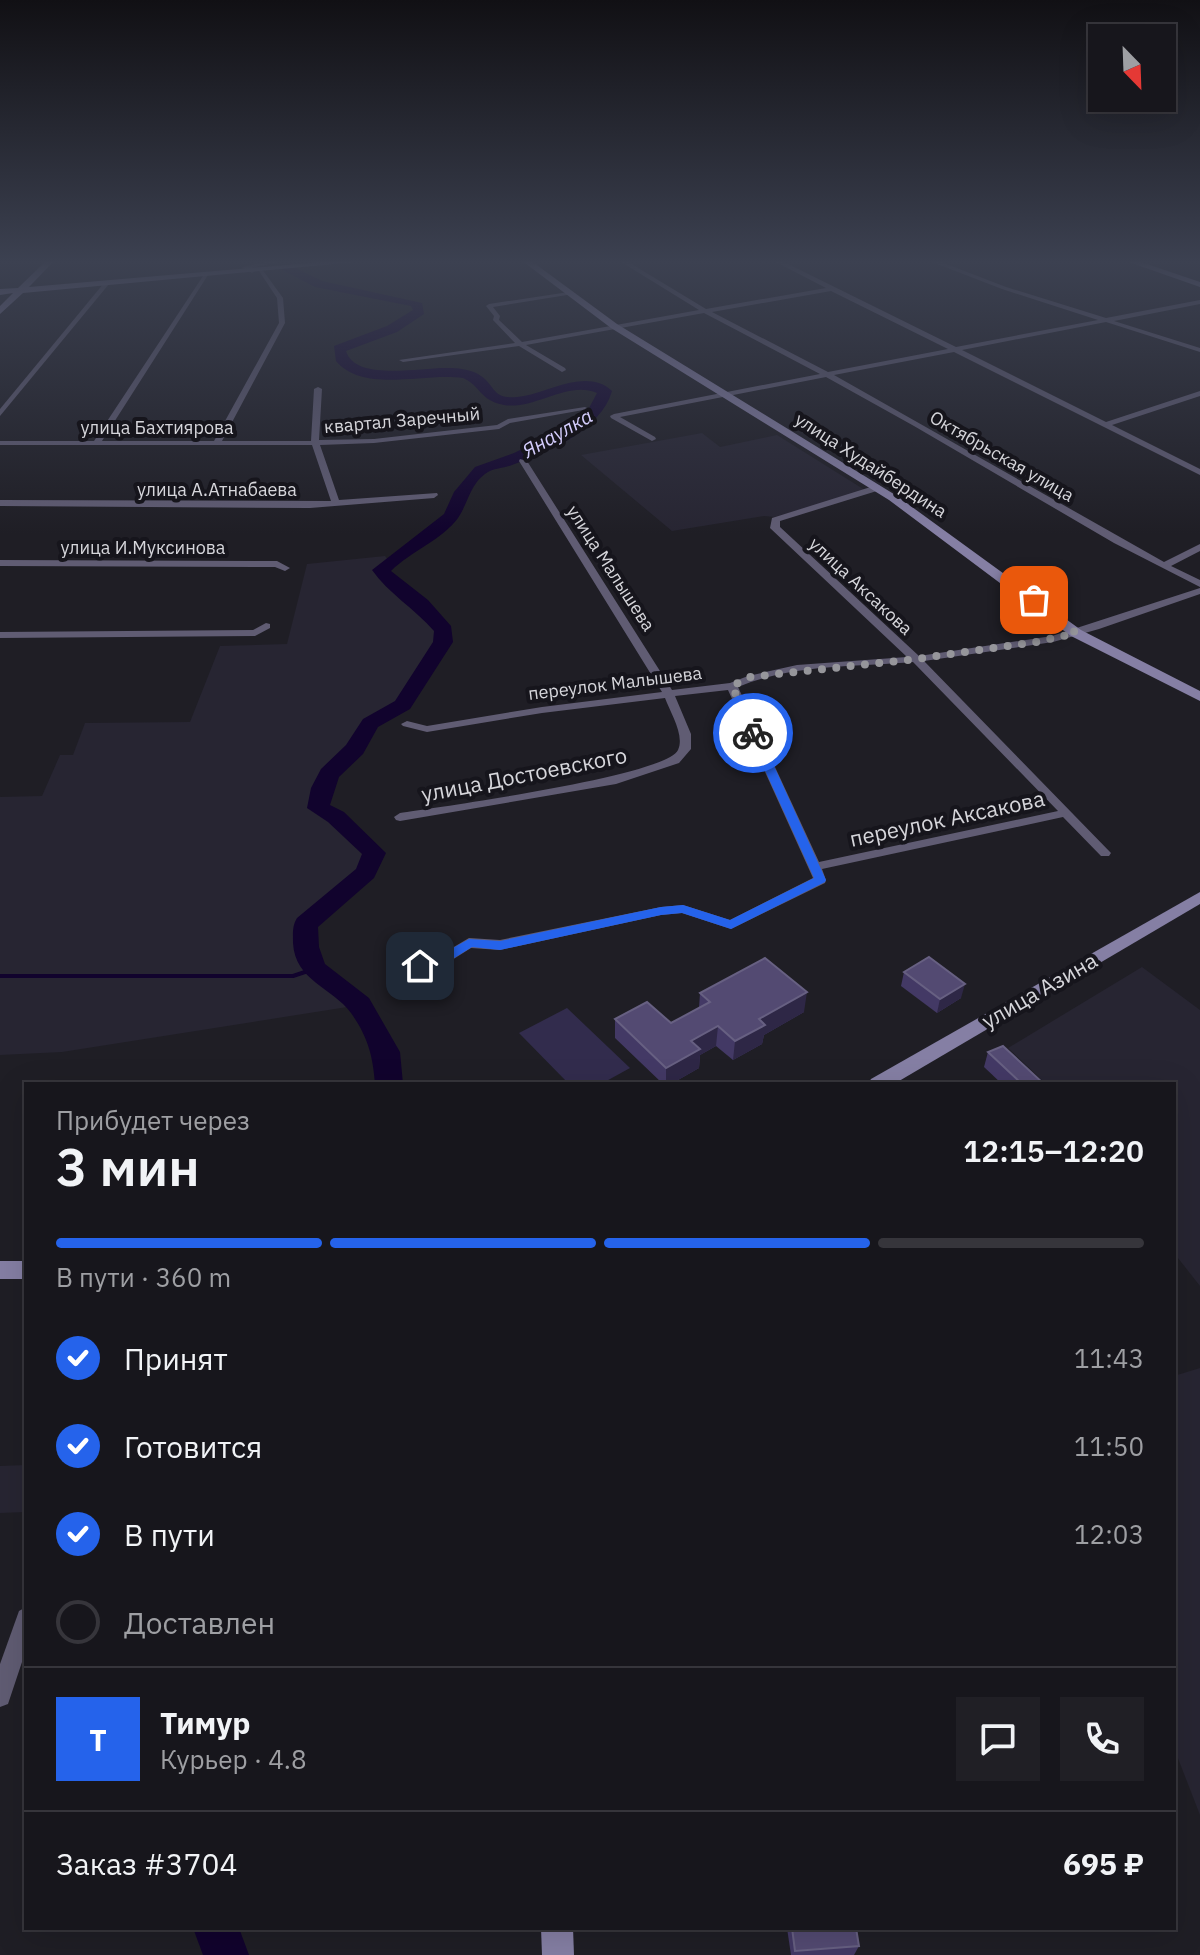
<!DOCTYPE html>
<html lang="ru">
<head>
<meta charset="utf-8">
<style>
  body { margin:0; font-family:"IBM Plex Sans",sans-serif; background:#201f25; color:#f1f3f6; height:100vh; display:flex; flex-direction:column; font-size:30px; white-space:nowrap }
  * { box-sizing:border-box; margin:0 }
  p { font-size:26px; color:#9e9fa3 }
  .icon { flex:none; width:44px; height:44px; fill:none; stroke:currentColor; stroke-width:2; stroke-linecap:round; stroke-linejoin:round }
  .map { position:relative; flex:1; overflow:hidden }
  .sheet { position:absolute; left:24px; top:1082px; width:1152px; height:848px; display:flex; flex-direction:column; background:#17161c; border-radius:0px; box-shadow:0 8px 32px #0002,0 0 0 2px #36353b }
  .sheet>* { flex:none }
  .needle { width:52px; rotate:157deg }
  .tools { position:absolute; left:1088px; top:24px; display:grid; gap:16px }
  .tools a { display:grid; place-items:center; width:88px; height:88px; border-radius:0px; background:#17161c; box-shadow:0 8px 32px #0002,0 0 0 2px #36353b; font-size:40px }
  .pin { position:absolute; display:grid; place-items:center; width:68px; height:68px; color:#fff; margin:-34px; border-radius:16px; box-shadow:0 4px 12px #0006 }
  .courier { position:absolute; display:grid; place-items:center; width:80px; height:80px; margin:-40px; border:6px solid #2563eb; border-radius:50%; background:#fff; color:#222; box-shadow:0 2px 10px #0007 }
  .summary em { font-style:normal; font-weight:600 }
  .summary div { display:flex; flex-direction:column-reverse }
  .summary { display:flex; align-items:center; justify-content:space-between; height:136px; padding:0 32px }
  h1 { font-size:52px; font-weight:600; line-height:60px }
  .bar { display:grid; grid-template-columns:repeat(4,1fr); gap:12px 8px; align-content:center; height:96px; padding:0 32px }
  .bar i { height:10px; border-radius:6px; background:#36353b }
  .bar .on { background:#2563eb }
  .bar p { grid-column:span 4 }
  .line { display:flex; align-items:center; gap:20px; padding:0 32px; border-top:2px solid #36353b }
  .line div { flex:1 }
  .round { display:grid; place-items:center; flex:none; width:84px; height:84px; border-radius:0px; background:#201f25 }
  ol { padding:0 32px; list-style:none }
  li { display:flex; align-items:center; gap:24px; height:88px }
  li p { margin-inline-start:auto }
  li .icon { padding:8px; border-radius:50%; background:#2563eb; color:#fff; stroke-width:4 }
  li:last-child { color:#9e9fa3 }
  li i { width:44px; height:44px; border:4px solid #36353b; border-radius:50% }
  .map>svg:first-child { display:block }
</style>
</head>
<body>
<div class="map">
<svg width="1200" height="1955" viewBox="0 0 1200 1955">
  <rect width="100%" height="100%" fill="#1f1e25"/>
  <g fill="#272532">
    <polygon points="702,433 720,447 777,435 868,492 774,517 764,516 672,531 581,455"/>
    <polygon points="385,556 389,561 381,570 387,578 421,604 444,630 436,656 403,705 370,723 355,749 329,774 322,788 318,808 336,817 374,853 366,873 306,924 306,947 314,969 360,1005 62,1052 0,1055 0,797 42,796 60,755 73,755 85,723 190,722 220,646 287,644 307,564"/>
    <polygon points="1142,967 1200,1010 1200,1286 1174,1253 1174,1084 1046,1084 1008,1048"/>
    <polygon points="1200,1368 1200,1815 1174,1748 1174,1376"/>
    <polygon points="26,1465 26,1512 0,1513 0,1466"/>
  </g>
  <polygon fill="#322c4d" points="567,1008 630,1068 601,1084 569,1084 519,1033"/>
  <g fill="none" stroke-linecap="round" stroke-linejoin="round">
    <polyline stroke="#11032d" stroke-width="4" points="0,976 293,976 314,969"/>
    <g fill="#11032d" fill-rule="evenodd">
      <path d="M 296,260 L 313,260 L 295,268 L 322,281 L 422,303 L 424,314 L 397,332 L 346,351 C 355,382 422,367 448,368 C 457,368 469,369 478,374 C 498,386 490,402 524,396 C 551,391 588,368 612,391 C 601,430 547,453 512,465 C 504,468 495,468 488,472 C 470,483 469,502 458,518 C 442,540 411,551 391,571 L 428,600 L 451,626 L 453,642 L 410,709 L 378,727 L 363,754 L 339,777 L 330,805 L 344,812 L 386,853 L 374,878 L 318,927 L 319,947 L 325,964 L 369,998 L 400,1052 L 403,1084 L 375,1084 C 373,1056 368,1037 351,1013 C 332,987 295,981 293,943 C 293,934 292,926 297,918 L 356,869 L 362,854 L 328,822 L 307,808 L 311,788 L 321,769 L 346,745 L 363,719 L 395,701 L 433,642 L 434,631 C 415,609 388,593 372,570 L 444,514 L 454,492 L 475,467 L 514,453 L 561,430 L 588,410 L 597,393 C 568,380 535,410 504,405 C 480,401 480,385 463,378 C 424,372 364,394 336,361 L 334,346 L 387,326 L 413,310 L 411,306 L 315,287 L 279,268 Z"/>
      <polygon points="193,1928 239,1928 249,1955 203,1955"/>
    </g>
    <g fill="#605c73" fill-rule="evenodd">
      <polygon points="274,260 288,260 251,268 255,271 252,273 242,267"/>
      <path d="M 618,260 L 625,260 L 706,309 L 826,288 L 772,260 L 780,260 L 956,347 L 1098,320 L 1002,289 L 927,260 L 936,260 L 1006,287 L 1106,318 L 1200,300 L 1200,304 L 1114,321 L 1200,348 L 1200,352 L 1106,322 L 962,350 L 1106,422 L 1200,391 L 1200,396 L 1112,425 L 1200,469 L 1200,475 L 954,352 L 834,375 L 1164,562 L 1200,544 L 1200,551 L 1171,566 L 1200,580 L 1200,587 L 1114,543 L 914,426 L 826,377 L 620,417 L 655,437 L 656,439 L 652,441 L 611,418 L 610,416 L 614,414 L 820,374 L 704,313 L 526,345 L 565,368 L 566,370 L 562,372 L 519,346 L 403,362 L 399,360 L 515,343 L 493,320 L 494,316 L 486,306 L 489,304 L 569,292 L 567,295 L 493,307 L 500,316 L 499,320 L 522,342 L 699,310 ZM 831,291 L 948,349 L 828,372 L 712,312 Z"/>
      <polygon points="262,269 283,298 285,323 222,441 311,441 314,389 318,387 322,389 319,440 374,439 497,425 508,419 585,407 589,409 510,423 499,429 374,443 320,445 339,500 437,493 438,495 434,498 310,508 0,506 0,500 331,501 312,445 0,445 0,441 94,441 205,273 208,275 102,441 214,441 279,323 277,298 259,271"/>
      <polygon points="104,283 109,284 0,416 0,409"/>
      <path d="M 520,459 L 527,461 L 672,690 L 730,683 L 748,676 L 797,665 L 907,657 L 770,528 L 772,518 L 877,485 L 880,486 L 880,490 L 780,521 L 780,527 L 919,656 L 1052,636 L 1200,588 L 1200,594 L 1099,629 L 1053,642 L 924,661 L 1111,853 L 1109,856 L 1101,856 L 1063,817 L 822,869 L 826,880 L 825,883 L 731,929 L 682,913 L 661,915 L 500,950 L 471,948 L 452,960 L 410,972 L 405,970 L 398,955 L 405,950 L 410,952 L 414,961 L 442,954 L 469,938 L 500,940 L 661,907 L 683,905 L 730,920 L 813,878 L 728,690 L 675,696 L 691,734 L 691,749 L 679,763 L 616,784 L 400,821 L 396,820 L 394,817 L 400,813 C 439,807 666,776 678,750 C 685,735 670,712 665,698 L 542,713 L 427,732 L 403,726 L 401,724 L 407,721 L 427,726 L 542,707 L 662,692 L 519,461 ZM 913,662 L 1058,811 L 819,862 L 738,687 C 793,664 855,667 913,662 Z"/>
      <polygon points="0,560 277,561 290,568 285,571 275,567 0,566"/>
      <polygon points="266,623 270,624 270,628 255,636 0,638 0,632 253,630"/>
      <polygon points="26,1607 26,1650 8,1704 0,1707 0,1664 19,1611"/>
    </g>
    <g fill="#857fa4" fill-rule="evenodd">
      <polygon points="47,260 55,260 29,287 345,260 377,260 23,293 0,314 0,306 13,293 0,295 0,289 18,288"/>
      <polygon points="521,260 530,260 617,324 897,496 1081,630 1200,691 1200,701 1071,636 889,500 611,328"/>
      <polygon points="1123,260 1135,260 1200,282 1200,287"/>
      <polygon points="1200,892 1200,904 894,1084 868,1084 871,1079"/>
      <rect x="0" y="1261" width="26" height="18"/>
      <polygon points="541,1928 573,1928 574,1955 542,1955"/>
    </g>
  </g>
  <g fill="#433965">
    <polygon points="904,972 961,998 937,1013 901,986"/>
    <polygon points="700,993 804,1012 764,1035 762,1044 733,1060 716,1046 700,1055 699,1068 671,1084 663,1084 615,1038 615,1019 671,1023 699,1008"/>
    <polygon points="988,1052 1043,1084 1002,1084 984,1067"/>
    <polygon points="787,1928 856,1928 859,1946 854,1955 791,1955"/>
  </g>
  <g fill="#2e2746">
    <polygon points="965,984 961,998 937,1013 940,999"/>
    <polygon points="807,992 804,1012 764,1035 762,1044 733,1060 735,1041 759,1019"/>
    <polygon points="718,1026 716,1046 700,1055 699,1068 671,1084 666,1084 666,1068 691,1041"/>
  </g>
  <g fill="#534a72" stroke="#676082" stroke-width="2">
    <polygon points="929,957 965,984 940,999 904,972"/>
    <polygon points="765,958 807,992 759,1019 765,1025 735,1041 718,1026 691,1041 700,1049 666,1068 615,1019 647,1002 671,1023 710,1002 700,993"/>
    <polygon points="1003,1046 1043,1083 1022,1084 988,1052"/>
    <polygon points="792,1928 856,1928 859,1946 795,1951"/>
  </g>
  <linearGradient id="sky" x2="0" y2="1"><stop stop-color="#111014"/><stop offset="0.49" stop-color="#3c4151"/><stop offset="1" stop-color="#3c4151" stop-opacity="0"/></linearGradient>
  <rect width="1200" height="534" fill="url(#sky)"/>
  <polygon fill="#2563eb" points="753,729 759,733 826,880 825,882 731,929 682,913 661,915 500,950 472,947 451,960 415,969 415,963 442,954 469,939 500,941 661,907 683,905 730,920 814,878 748,733"/>
  <g fill="none" stroke-linecap="round" stroke-linejoin="round">
    <polyline stroke="#96969b" stroke-width="8" stroke-dasharray="0 14.4" points="753,733 732,686 750,677 916,659 1036,642 1076,633 1034,600"/>
  </g>
  <g text-anchor="middle" dominant-baseline="central" stroke-width="8" stroke-linejoin="round" paint-order="stroke">
    <g font-size="18" fill="#d6d6db" stroke="#16151c">
      <text transform="translate(402 420) rotate(-5)">квартал Заречный</text>
      <text x="157" y="427">улица Бахтиярова</text>
      <text transform="translate(1002 456) rotate(30)">Октябрьская улица</text>
      <text transform="translate(871 465) rotate(33)">улица Худайбердина</text>
      <text x="217" y="489">улица А.Атнабаева</text>
      <text x="143" y="547">улица И.Муксинова</text>
      <text transform="translate(611 568) rotate(57)">улица Малышева</text>
      <text transform="translate(861 586) rotate(43)">улица Аксакова</text>
      <text transform="translate(615 683) rotate(-7)">переулок Малышева</text>
    </g>
    <g font-size="20" font-style="italic" fill="#d4cdfd" stroke="#16151c">
      <text transform="translate(557 433) rotate(-30)">Янаулка</text>
    </g>
    <g font-size="22" fill="#d6d6db" stroke="#16151c">
      <text transform="translate(524 774) rotate(-11)">улица Достоевского</text>
      <text transform="translate(947 818) rotate(-12)">переулок Аксакова</text>
      <text transform="translate(1039 990) rotate(-30)">улица Азина</text>
    </g>
  </g>
</svg>
<div class="tools">
<a><svg class="needle" viewBox="-14 -14 28 28"><path d="M0-13l5 13h-10z" fill="#e53935"/><path d="M0 13l5-13h-10z" fill="#9e9fa3"/></svg></a>
</div>
<div class="pin" style="left:1034px;top:600px;background:#ea580c"><svg class="icon" aria-label="bag" viewBox="0 0 24 24"><path d="M5 8h14l-1 12H6zM9 8a3 3 0 0 1 6 0"/></svg></div>
<div class="pin" style="left:420px;top:966px;background:#1f2937"><svg class="icon" aria-label="home" viewBox="0 0 24 24"><path d="M3 11l9-7 9 7M6 9v11h12V9"/></svg></div>
<div class="courier" style="left:753px;top:733px"><svg class="icon" aria-label="bike" viewBox="0 0 24 24"><circle cx="6" cy="16" r="4"/><circle cx="18" cy="16" r="4"/><path d="M6 16l4-8h5l3 8M10 8l3 8H6M13 5h3"/></svg></div>
<section class="sheet">
<div class="summary"><div><h1>3 мин</h1><p>Прибудет через</p></div><em>12:15–12:20</em></div>
<div class="bar"><i class="on"></i><i class="on"></i><i class="on"></i><i></i><p>В пути · 360 m</p></div>
<ol>
<li><svg class="icon" aria-label="check" viewBox="0 0 24 24"><path d="M5 12l5 5 9-10"/></svg>Принят<p>11:43</p></li>
<li><svg class="icon" aria-label="check" viewBox="0 0 24 24"><path d="M5 12l5 5 9-10"/></svg>Готовится<p>11:50</p></li>
<li><svg class="icon" aria-label="check" viewBox="0 0 24 24"><path d="M5 12l5 5 9-10"/></svg>В пути<p>12:03</p></li>
<li><i></i>Доставлен</li>
</ol>
<div class="line" style="height:144px"><b class="round" style="background:#2563eb;color:#fff">Т</b><div><b>Тимур</b><p>Курьер · 4.8</p></div><a class="round"><svg class="icon" aria-label="chat" viewBox="0 0 24 24"><path d="M4 5h16v11H9l-5 4z"/></svg></a><a class="round"><svg class="icon" aria-label="phone" viewBox="0 0 24 24"><path d="M5 4h4l2 5-3 2q2 4 5 5l2-3 5 2v4C11 20 4 13 5 4z"/></svg></a></div>
<div class="line" style="height:104px"><div>Заказ #3704</div><b>695 ₽</b></div>
</section>
</div>
</body>
</html>
